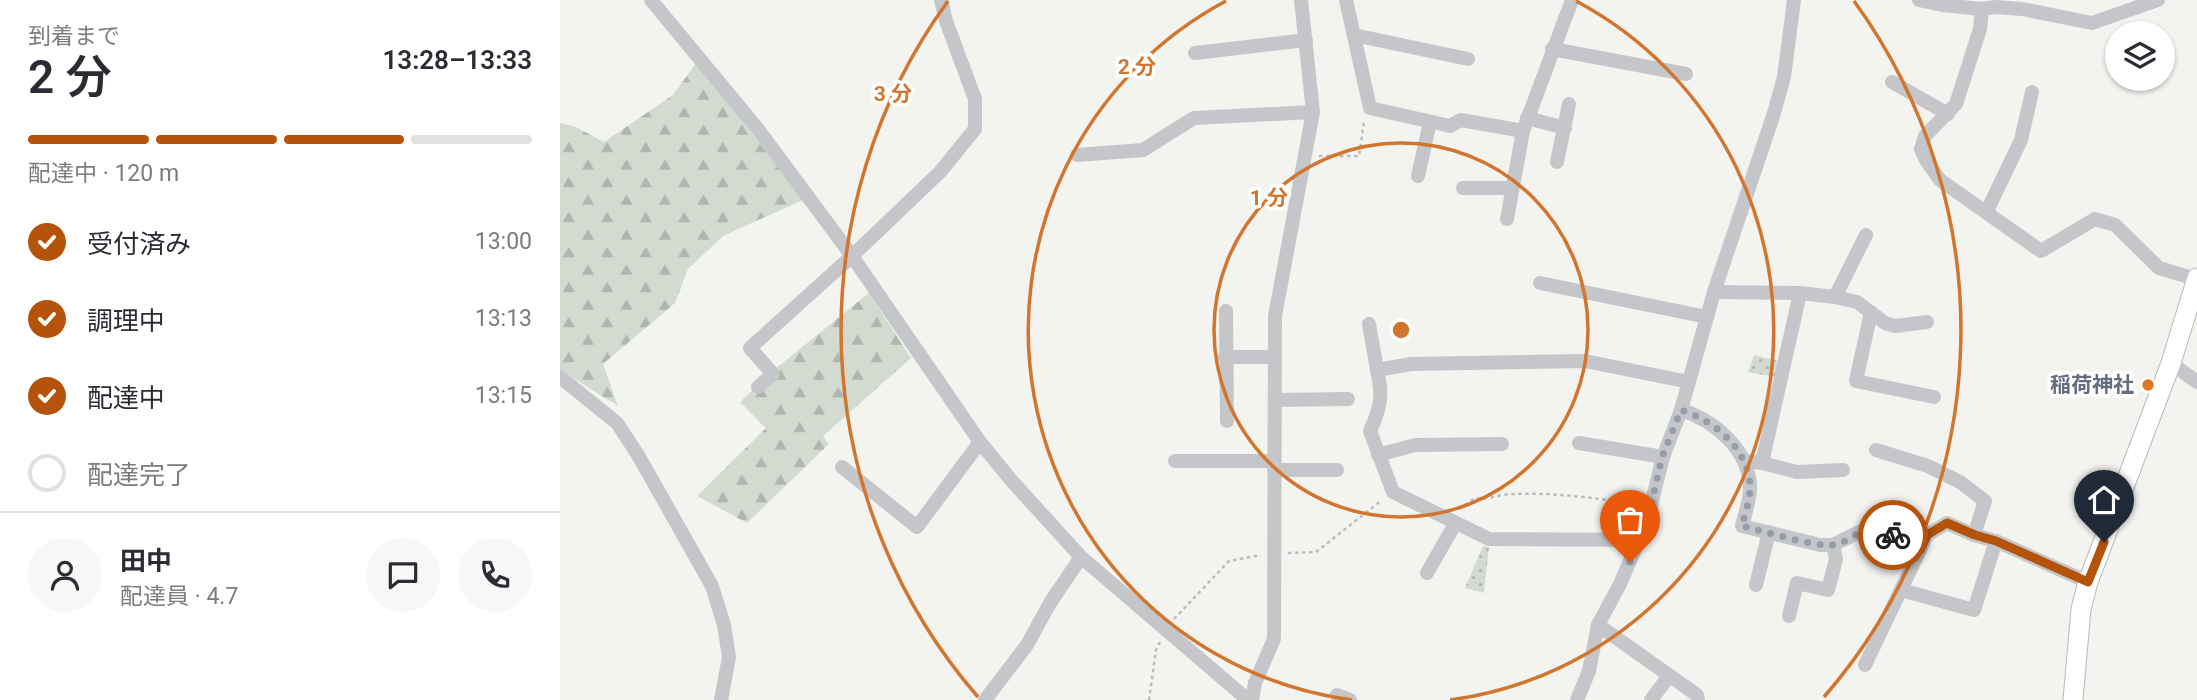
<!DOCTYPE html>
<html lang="ja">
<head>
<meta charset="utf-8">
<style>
  body { margin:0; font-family:Roboto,"Noto Sans JP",sans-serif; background:#f7f7f7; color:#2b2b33; height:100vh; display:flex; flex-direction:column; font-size:26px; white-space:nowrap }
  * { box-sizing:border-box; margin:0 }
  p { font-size:23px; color:#7c7c81 }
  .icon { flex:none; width:38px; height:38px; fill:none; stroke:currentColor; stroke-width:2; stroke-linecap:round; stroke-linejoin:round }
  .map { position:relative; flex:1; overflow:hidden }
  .side { display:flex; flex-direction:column; background:#fff; width:560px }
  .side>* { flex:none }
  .buttons { position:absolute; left:1545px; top:21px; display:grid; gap:14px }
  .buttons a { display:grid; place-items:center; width:70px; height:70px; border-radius:50%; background:#fff; box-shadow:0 2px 5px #0004; font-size:35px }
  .pin { position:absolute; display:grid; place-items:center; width:60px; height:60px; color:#fff; margin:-72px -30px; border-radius:50% 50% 50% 0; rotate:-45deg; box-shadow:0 0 7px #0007 }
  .pin .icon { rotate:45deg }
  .courier { position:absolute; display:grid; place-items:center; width:70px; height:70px; margin:-35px; border:5px solid #b45309; border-radius:50%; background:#fff; color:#222; box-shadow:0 2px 9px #0007 }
  .headline em { font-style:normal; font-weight:600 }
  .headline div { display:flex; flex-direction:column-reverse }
  .headline { display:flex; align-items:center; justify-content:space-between; height:119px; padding:0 28px }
  h1 { font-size:46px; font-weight:600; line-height:52px }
  .bar { display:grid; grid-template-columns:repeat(4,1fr); gap:10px 7px; align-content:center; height:84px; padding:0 28px }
  .bar i { height:9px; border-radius:5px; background:#e1e1e2 }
  .bar .active { background:#b45309 }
  .bar p { grid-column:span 4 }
  .line { display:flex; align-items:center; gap:18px; padding:0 28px; border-top:2px solid #e1e1e2 }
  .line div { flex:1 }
  .round { display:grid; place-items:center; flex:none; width:74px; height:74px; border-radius:37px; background:#f7f7f7 }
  ol { padding:0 28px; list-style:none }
  li { display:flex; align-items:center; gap:21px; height:77px }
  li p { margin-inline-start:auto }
  li .icon { padding:7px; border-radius:50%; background:#b45309; color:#fff; stroke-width:4 }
  li:last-child { color:#7c7c81 }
  li i { width:38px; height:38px; border:4px solid #e1e1e2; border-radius:50% }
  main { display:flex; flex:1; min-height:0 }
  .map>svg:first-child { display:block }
</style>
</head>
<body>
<main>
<section class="side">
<div class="headline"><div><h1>2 分</h1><p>到着まで</p></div><em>13:28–13:33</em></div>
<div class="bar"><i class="active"></i><i class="active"></i><i class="active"></i><i></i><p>配達中 · 120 m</p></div>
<ol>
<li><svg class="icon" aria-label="check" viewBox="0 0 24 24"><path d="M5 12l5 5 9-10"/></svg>受付済み<p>13:00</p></li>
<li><svg class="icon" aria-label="check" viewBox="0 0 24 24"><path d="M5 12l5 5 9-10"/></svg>調理中<p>13:13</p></li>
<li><svg class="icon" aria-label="check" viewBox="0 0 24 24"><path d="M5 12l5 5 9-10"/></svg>配達中<p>13:15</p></li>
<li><i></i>配達完了</li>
</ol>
<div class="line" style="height:126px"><a class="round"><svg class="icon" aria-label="person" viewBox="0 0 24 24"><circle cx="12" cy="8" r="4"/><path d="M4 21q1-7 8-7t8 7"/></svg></a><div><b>田中</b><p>配達員 · 4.7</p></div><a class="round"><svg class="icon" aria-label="chat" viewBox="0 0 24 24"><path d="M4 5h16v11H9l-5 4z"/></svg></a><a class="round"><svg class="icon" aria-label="phone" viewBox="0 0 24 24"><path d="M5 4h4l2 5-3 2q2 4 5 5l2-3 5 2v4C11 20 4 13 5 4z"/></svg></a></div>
</section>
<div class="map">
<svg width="1637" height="700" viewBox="0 0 1637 700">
  <defs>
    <pattern id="forest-firs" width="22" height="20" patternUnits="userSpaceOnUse" patternTransform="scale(1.75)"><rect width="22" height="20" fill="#d3dbd1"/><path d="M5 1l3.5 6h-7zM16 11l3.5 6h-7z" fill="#afb6af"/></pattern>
    <pattern id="park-dots" width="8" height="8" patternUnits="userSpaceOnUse" patternTransform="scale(1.75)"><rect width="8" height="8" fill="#d3dbd1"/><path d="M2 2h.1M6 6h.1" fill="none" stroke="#afb6af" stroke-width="1.8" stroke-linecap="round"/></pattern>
  </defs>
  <rect width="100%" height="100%" fill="#f3f4f0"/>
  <g fill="url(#forest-firs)">
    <polygon points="137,62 243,200 163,236 128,269 115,303 43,364 58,406 0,370 0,123 16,127 44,142 113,95"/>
    <polygon points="309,293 351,358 263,436 269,444 187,523 137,496 206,428 180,402 215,369"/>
  </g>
  <g fill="url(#park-dots)">
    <polygon points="1194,355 1219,361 1215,377 1188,372"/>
    <polygon points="923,546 929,547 924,593 905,588"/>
  </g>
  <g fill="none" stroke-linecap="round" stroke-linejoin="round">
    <g stroke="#b6b9be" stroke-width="21">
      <polyline id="secondary" points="1513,700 1521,609 1528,582 1611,363 1637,278"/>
    </g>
    <g stroke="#bbbcbf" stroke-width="2.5" stroke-dasharray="3.5 3.5" stroke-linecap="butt">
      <polyline points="759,156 799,156 804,122"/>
      <path d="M 899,509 L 915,498 C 928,500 940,494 953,494 C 994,492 1036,499 1077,503"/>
      <polyline points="728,553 756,552 822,500"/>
      <polyline points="614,619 669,561 701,555"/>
      <polyline points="589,700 596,650 600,642"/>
    </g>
    <g stroke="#c4c6ca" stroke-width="14">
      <polyline points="91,0 197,128 292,256 420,442 451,480 521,557 688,700"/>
      <polyline points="786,0 810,108 890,126 901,120 963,131"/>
      <polyline points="1359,0 1382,5 1422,9 1435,7 1462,9 1532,23 1598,0"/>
      <polyline points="1422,9 1420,29 1396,104 1365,136 1361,149 1366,160 1380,180 1481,251 1535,219 1555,225 1599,268 1636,279"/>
      <polyline points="794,35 908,59"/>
      <polyline points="992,49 1126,74"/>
      <polyline points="635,53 746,40"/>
      <polyline points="1332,82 1388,114"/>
      <polyline points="967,118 1005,128"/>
      <polyline points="517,155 583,150 634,118 753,112"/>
      <polyline points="997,162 1009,104"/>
      <polyline points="858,176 870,122"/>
      <polyline points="903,188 952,188"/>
      <polyline points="1427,211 1461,140 1472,92"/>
      <polyline points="947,219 963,131 1012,0"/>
      <polyline points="980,283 1147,317"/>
      <polyline points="1154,292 1240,293 1202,463 1184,461"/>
      <polyline points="1240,293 1275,297 1297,302 1325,323 1335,326 1367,322"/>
      <polyline points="1275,297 1306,235"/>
      <polyline points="666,311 667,421"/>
      <polyline points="1311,312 1296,381 1374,397"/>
      <polyline points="809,324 817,370"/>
      <polyline points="665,357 715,357"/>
      <polyline points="1611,363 1637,382"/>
      <polyline points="0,377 57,423 78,455 152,586 164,625 169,657 161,700"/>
      <polyline points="198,387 213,374 190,348 292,256 380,172 415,129 415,99 386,21 381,0"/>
      <polyline points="715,400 788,399"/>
      <path d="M 1121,410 C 1154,420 1190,450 1190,488 C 1190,500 1185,514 1182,526 L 1260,545 L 1273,545 L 1309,527 L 1320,526 L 1342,542 L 1360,550"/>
      <polyline points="1019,443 1103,457"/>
      <polyline points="1316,450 1368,466 1400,482 1425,501 1414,535"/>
      <polyline points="818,455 855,445 942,444"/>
      <polyline points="615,461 714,461"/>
      <polyline points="1202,463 1237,472 1283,470"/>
      <polyline points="282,467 357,527 420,442"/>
      <polyline points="714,470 777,470"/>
      <path d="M 1079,540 L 929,539 L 833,492 L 810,431 C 821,407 823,395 817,370 L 851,364 L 1025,361 L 1129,382"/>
      <polyline points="867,573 895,524"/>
      <polyline points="1196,585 1209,532"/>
      <polyline points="1341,590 1414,610 1436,541"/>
      <polyline points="1229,616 1237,583 1268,590 1276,559 1273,545"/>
      <polyline points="1038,625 1137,695 1138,700"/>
      <polyline points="1305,665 1367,535 1387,523 1414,535 1436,541 1528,582"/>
      <polyline points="777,695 790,700"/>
      <polyline points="425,700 467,645 490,603 521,557"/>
      <polyline points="692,700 695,683 714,639 715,316 753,112 741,0"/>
      <polyline points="1017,700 1029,671 1038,625 1060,584 1079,540 1091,505 1103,457 1121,410 1154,292 1214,113 1224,77 1234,0"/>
      <polyline points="1091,700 1109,676"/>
    </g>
    <use href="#secondary" stroke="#fff" stroke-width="19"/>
  </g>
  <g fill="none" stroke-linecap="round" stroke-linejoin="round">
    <path stroke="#969da8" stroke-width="7" stroke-dasharray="0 12.6" d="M 1070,562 L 1091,505 L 1102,457 L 1121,410 C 1154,420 1190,450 1190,488 C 1190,500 1185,514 1182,526 C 1200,530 1259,548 1273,545 C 1299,540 1305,515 1333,535"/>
    <polyline stroke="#b45309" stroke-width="9" points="1333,535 1342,542 1360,550 1367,535 1387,523 1415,535 1436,541 1528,582 1544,542"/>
  </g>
  <g fill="none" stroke="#d2752f" stroke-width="3.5">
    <circle cx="841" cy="330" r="187"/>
    <path d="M792 700A373 373 0 0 1 666 1M1016 1A373 373 0 0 1 890 700"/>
    <path d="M418 697A560 560 0 0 1 388 1M1294 1A560 560 0 0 1 1264 697"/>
  </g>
  <circle fill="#de7626" stroke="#fff" stroke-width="2.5" cx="1588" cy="385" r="7"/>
  <g text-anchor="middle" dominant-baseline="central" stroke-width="7" stroke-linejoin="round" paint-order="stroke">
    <g font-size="21" font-weight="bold" fill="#646e81" stroke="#fff" text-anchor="end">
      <text x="1574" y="385">稲荷神社</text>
    </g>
  </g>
  <circle cx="841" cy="330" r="10" fill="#d2752f" stroke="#fff" stroke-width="3.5"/>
  <g font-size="21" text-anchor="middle" font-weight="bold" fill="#d2752f" stroke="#fff" stroke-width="7" stroke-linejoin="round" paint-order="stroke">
    <text x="577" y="74">2 分</text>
    <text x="333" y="101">3 分</text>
    <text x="709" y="205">1 分</text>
  </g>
</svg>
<div class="buttons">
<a><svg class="icon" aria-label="layers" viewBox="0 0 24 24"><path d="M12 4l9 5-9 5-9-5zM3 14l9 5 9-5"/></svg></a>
</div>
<div class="pin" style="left:1070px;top:562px;background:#ea580c"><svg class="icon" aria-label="bag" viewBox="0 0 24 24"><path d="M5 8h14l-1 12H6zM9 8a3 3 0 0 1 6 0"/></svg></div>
<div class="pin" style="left:1544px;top:542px;background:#1f2937"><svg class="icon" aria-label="home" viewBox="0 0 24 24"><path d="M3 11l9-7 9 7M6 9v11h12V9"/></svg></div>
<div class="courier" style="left:1333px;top:535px"><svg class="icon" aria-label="bike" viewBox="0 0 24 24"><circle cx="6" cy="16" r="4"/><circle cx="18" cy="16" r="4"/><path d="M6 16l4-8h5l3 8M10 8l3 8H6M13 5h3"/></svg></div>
</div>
</main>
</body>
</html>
